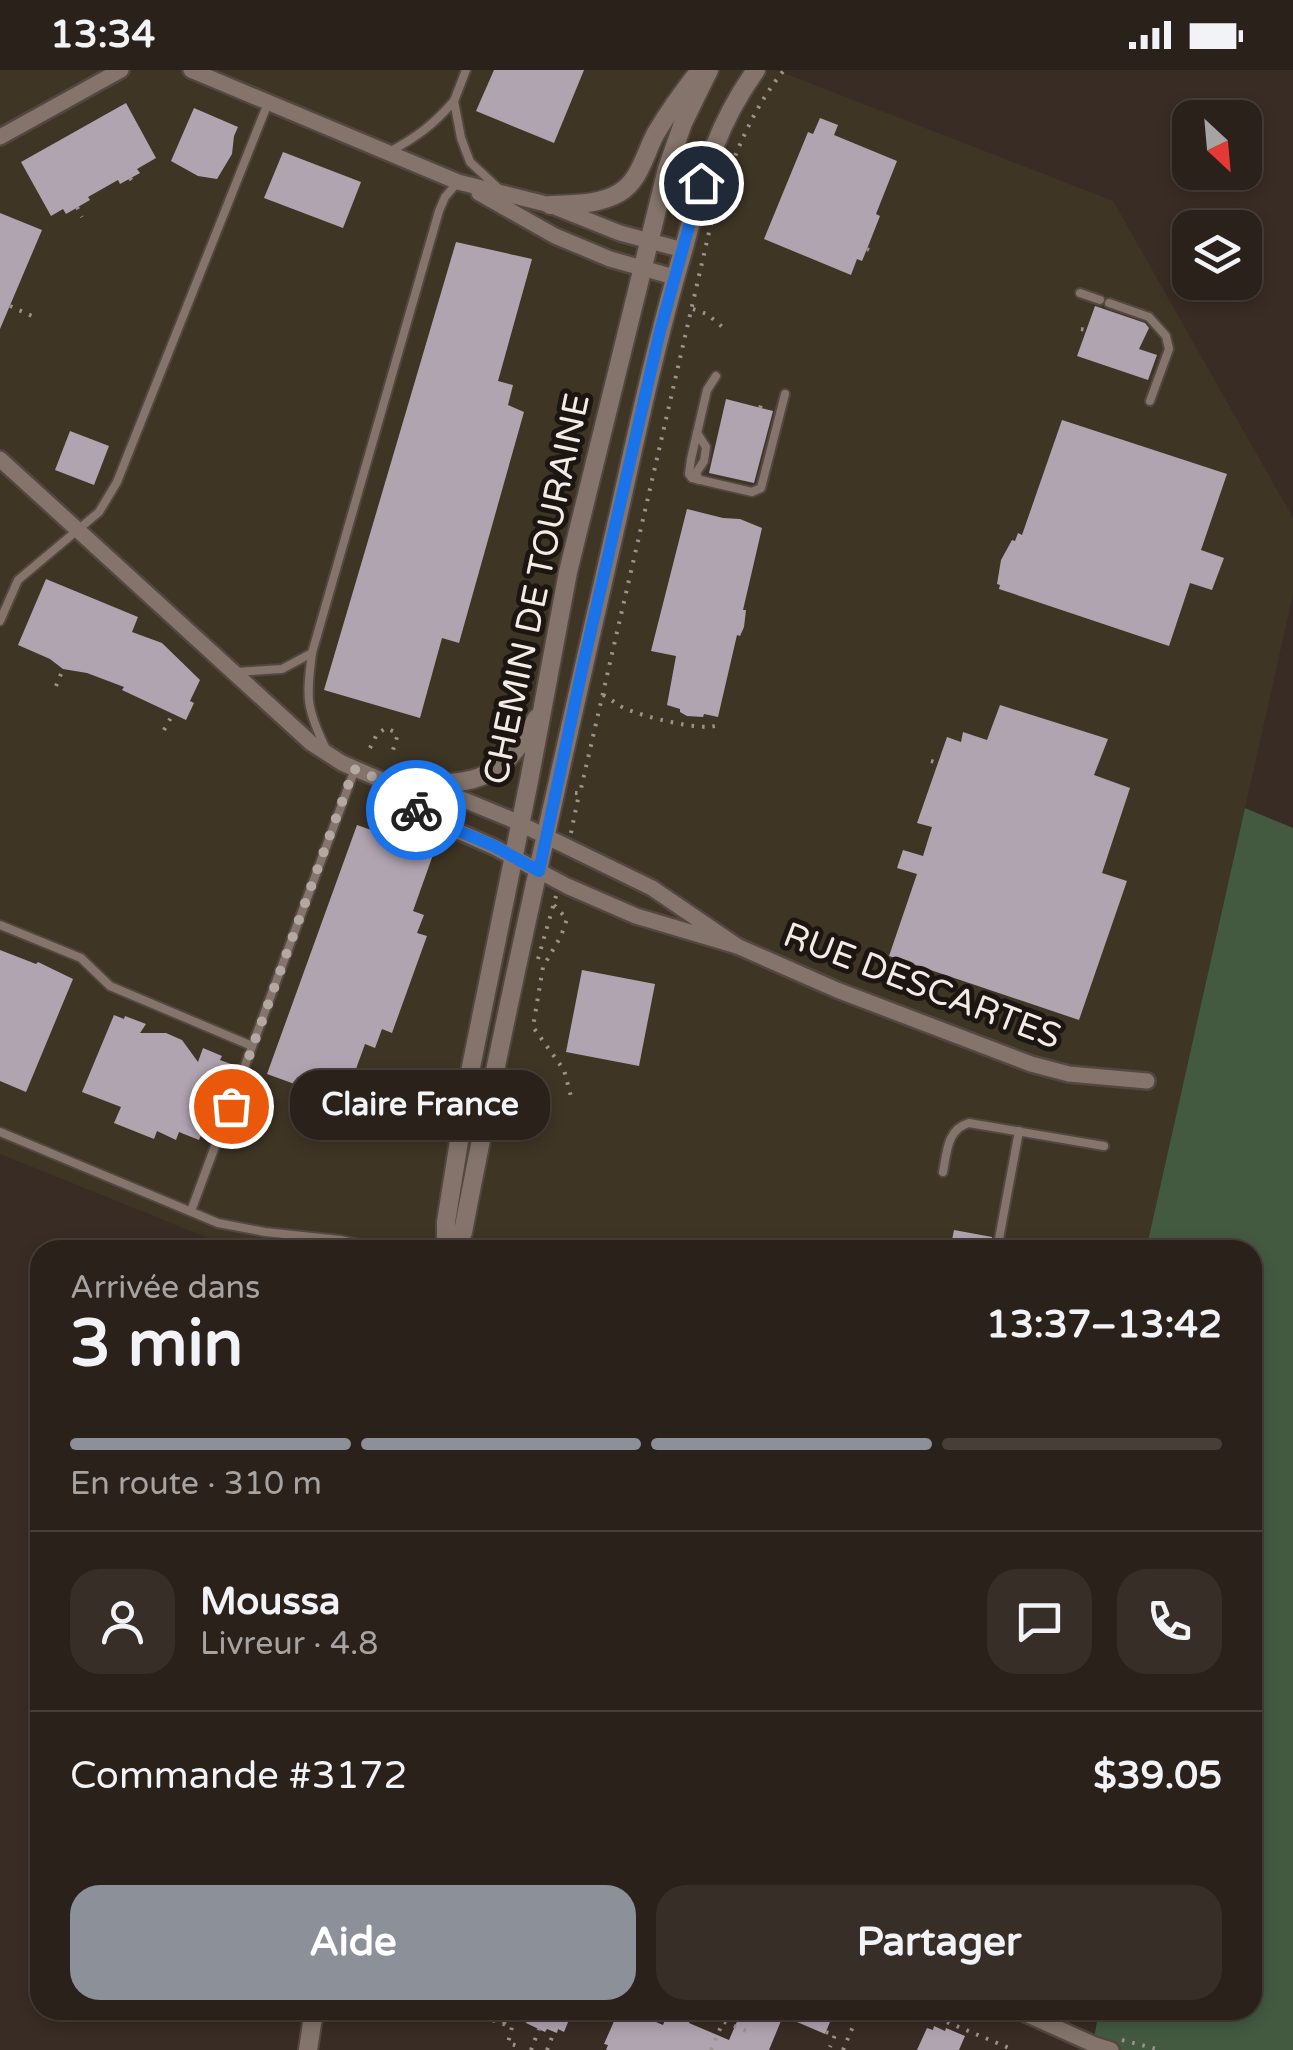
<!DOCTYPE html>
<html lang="fr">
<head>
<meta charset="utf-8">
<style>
  body { margin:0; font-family:"Varela Round",sans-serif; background:#372e28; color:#f1f3f6; height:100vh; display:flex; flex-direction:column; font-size:38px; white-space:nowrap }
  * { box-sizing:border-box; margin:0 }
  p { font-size:32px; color:#a6a3a3 }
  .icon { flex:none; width:55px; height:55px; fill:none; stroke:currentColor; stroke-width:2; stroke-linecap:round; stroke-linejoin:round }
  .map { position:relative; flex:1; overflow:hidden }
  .sheet { position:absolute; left:30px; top:1170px; width:1232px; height:780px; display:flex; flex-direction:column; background:#2b211b; border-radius:30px; box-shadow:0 5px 15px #0003,0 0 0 2px #473e3a }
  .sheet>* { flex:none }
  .needle { width:65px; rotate:154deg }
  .fabs { position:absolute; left:1172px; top:30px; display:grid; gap:20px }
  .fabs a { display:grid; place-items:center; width:90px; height:90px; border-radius:20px; background:#2b211b; box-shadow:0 5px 15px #0003,0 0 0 2px #473e3a; font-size:50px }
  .pin { position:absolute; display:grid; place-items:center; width:85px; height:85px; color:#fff; margin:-42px; border:5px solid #fff; border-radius:50%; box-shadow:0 2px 10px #0007 }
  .courier { position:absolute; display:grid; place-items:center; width:100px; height:100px; margin:-50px; border:8px solid #1a73e8; border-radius:50%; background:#fff; color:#222; box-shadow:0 2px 12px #0007 }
  .bubble { position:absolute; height:70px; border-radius:30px; background:#2b211b; box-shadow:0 5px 15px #0003,0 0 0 2px #473e3a; font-size:32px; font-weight:700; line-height:70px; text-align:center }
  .summary em { font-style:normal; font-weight:700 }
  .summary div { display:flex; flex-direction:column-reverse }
  .summary { display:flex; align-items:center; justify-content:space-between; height:170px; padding:0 40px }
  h1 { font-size:65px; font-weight:700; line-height:75px }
  .bar { display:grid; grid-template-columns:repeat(4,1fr); gap:15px 10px; align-content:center; height:120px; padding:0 40px }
  .bar i { height:12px; border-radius:8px; background:#473e3a }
  .bar .active { background:#8c9099 }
  .bar p { grid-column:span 4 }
  .line { display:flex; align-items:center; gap:25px; padding:0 40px; border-top:2px solid #473e3a }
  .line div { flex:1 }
  .round { display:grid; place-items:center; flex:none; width:105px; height:105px; border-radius:30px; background:#372e28 }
  .button { display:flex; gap:20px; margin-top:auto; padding:20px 40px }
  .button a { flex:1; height:115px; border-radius:30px; background:#8c9099; color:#fff; font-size:40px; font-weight:700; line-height:115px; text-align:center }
  .button a+a { background:#372e28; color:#f1f3f6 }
  .status { display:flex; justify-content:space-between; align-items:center; height:70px; padding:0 50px; background:#2b211b; direction:ltr }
  .status svg { height:28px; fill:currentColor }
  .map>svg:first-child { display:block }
</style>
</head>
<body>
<div class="status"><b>13:34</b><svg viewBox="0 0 49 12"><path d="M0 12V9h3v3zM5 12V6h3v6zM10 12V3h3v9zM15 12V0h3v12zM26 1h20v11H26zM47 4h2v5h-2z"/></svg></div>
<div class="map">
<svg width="1293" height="1980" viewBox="0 0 1293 1980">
  <rect width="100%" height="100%" fill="#392c24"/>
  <polygon fill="#3f3525" points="0,0 776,0 1113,131 1293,448 1293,524 1146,1180 238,1180 0,1084"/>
  <polygon fill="#435a41" points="1245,738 1293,758 1293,1980 1092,1980 1099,1940 1252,1940 1252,1180 1146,1180"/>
  <g fill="#b0a4b1">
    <polygon points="494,0 584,0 554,73 476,41"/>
    <polygon points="126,33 156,88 137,99 140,103 120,114 118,110 88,127 90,130 66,144 63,139 51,146 21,92"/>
    <polygon points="194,38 238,57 234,66 232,84 217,109 198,106 171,91"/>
    <polygon points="820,48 838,55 834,65 897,91 876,144 880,146 867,179 862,191 857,189 851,205 764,169 808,62 813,64"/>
    <polygon points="283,82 361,112 343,158 264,128"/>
    <polygon points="0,143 42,160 0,259"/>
    <polygon points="456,172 532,189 498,311 513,315 508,335 524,342 459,573 442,568 420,648 324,620"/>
    <polygon points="1095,236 1145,253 1149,258 1139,279 1157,285 1148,310 1077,286"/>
    <polygon points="726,329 773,341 754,413 709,403"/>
    <polygon points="1062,350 1227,404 1201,480 1224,488 1212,520 1190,513 1169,576 999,519 1000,515 997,514 1001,490 1012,470 1015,471 1018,463 1022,465"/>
    <polygon points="70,361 109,376 94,415 55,400"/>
    <polygon points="687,439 723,448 740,449 762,458 743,540 746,540 744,557 740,566 737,565 718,647 704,644 703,647 687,646 680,642 680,639 667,635 676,586 651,581"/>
    <polygon points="46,509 138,547 132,562 162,573 200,610 190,631 194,633 186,650 122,620 124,617 87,603 63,599 50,589 18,575"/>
    <polygon points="1000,635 1108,669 1094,705 1130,718 1102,803 1127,811 1079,950 889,886 917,804 897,798 903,780 923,786 932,757 917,753 947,667 961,672 963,662 987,670"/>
    <polygon points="357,755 434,782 413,841 424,845 417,863 427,866 392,963 382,959 375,978 365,974 344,1032 267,1004"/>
    <polygon points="0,880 36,894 38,892 73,909 26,1022 0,1011"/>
    <polygon points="582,900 655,914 639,996 566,982"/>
    <polygon points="114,945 124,949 125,946 146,954 140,963 166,963 182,970 198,992 203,978 222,986 220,990 231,994 199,1070 179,1062 176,1070 157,1061 154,1069 114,1053 121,1037 82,1022"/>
    <polygon points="954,1160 992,1167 992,1172 997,1176 1002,1176 1006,1170 1020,1173 1019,1180 950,1180"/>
    <polygon points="532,1940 573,1940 564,1962 558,1959 557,1963 547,1959 545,1962 526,1953"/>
    <polygon points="619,1940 628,1940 663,1955 669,1940 694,1940 689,1953 729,1970 742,1940 835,1940 825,1964 783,1946 769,1980 606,1980 608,1975 604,1974"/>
    <polygon points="934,1956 945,1961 946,1958 965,1966 959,1980 917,1980 927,1958 933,1960"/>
  </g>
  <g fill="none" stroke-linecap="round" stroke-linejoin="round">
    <g stroke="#534841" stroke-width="12">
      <g id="service">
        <polyline points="454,31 466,0"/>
        <path d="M 389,82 C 417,67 433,55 454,31 L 461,68 L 470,92 L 498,118"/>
        <polyline points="1080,223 1100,230"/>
        <polyline points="1109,233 1149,247 1166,266 1169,279 1150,331"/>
        <polyline points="716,306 707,320 691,389 689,404 692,408 752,422 761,418 785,324"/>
        <polyline points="697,363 706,377 704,391 696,403 699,410"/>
        <polyline points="0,551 18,510 99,442 117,412 268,33"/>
        <polyline points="236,602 282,599 312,583"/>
        <path d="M 326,679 C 306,638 306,628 312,583 L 439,141 L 445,127 L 458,112"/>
        <polyline points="0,855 81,888 110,916 252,976"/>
        <polyline points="0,1062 218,1153 265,1162 340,1170 386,1180"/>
        <path d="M 943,1102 C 947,1082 947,1059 969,1053 L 1104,1076"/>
        <polyline points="191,1141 355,699"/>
        <polyline points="999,1169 1019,1061"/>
      </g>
    </g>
    <g stroke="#534841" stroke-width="20">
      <g id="minor">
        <polyline points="191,0 458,112 550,135 620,163 683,180"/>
        <polyline points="0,67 121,0"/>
        <polyline points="479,123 555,166 610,189 674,207"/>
        <polyline points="0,389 311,673 342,693 393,715 425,714 508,748 652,818 737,876"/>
        <polyline points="393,715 421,745 494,777 567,816 636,846 737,876 837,920 1031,994 1069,1004 1147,1011"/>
        <polyline points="1017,1940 1095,1975 1111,1980"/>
      </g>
    </g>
    <g stroke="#534841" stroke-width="22">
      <g id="tertiary">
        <path d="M 550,135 C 574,134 598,135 619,123 C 640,111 645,83 656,63 C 668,43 682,23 697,4"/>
        <path d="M 425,714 C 488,714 505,701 537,648"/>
        <polyline points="446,1180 446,1152 471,997 529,711 568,502 667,99 683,53 709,0"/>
        <path d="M 454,1180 L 463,1162 C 509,920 565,679 620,438 C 639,352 658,266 683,181 C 702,112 713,60 756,0"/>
        <polyline points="308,1980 314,1940"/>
      </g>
    </g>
    <g stroke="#9e938c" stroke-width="4" stroke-dasharray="2.5 8" stroke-linecap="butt">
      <polyline points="130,108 136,116"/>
      <polyline points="77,137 82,147"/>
      <polyline points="867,179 869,180"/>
      <polyline points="10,236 32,246"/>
      <polyline points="693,239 707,244 726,260"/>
      <polyline points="1081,259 1087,260"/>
      <polyline points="760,338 762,332"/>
      <polyline points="56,616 63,599"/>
      <path d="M 603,625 C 611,629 616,634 624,638 C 641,646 701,662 718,655"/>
      <polyline points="164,660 173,644"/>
      <polyline points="370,678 377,664 386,658 395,662 397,667 393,680"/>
      <polyline points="931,691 938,693"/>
      <path d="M 575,723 L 580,723 L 710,158 C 728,102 746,47 784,0"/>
      <polyline points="571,763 579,724"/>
      <polyline points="554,835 567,849 561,866 543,897 533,957 564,1000 572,1030"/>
      <polyline points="538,889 556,826"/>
      <polyline points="463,1940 512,1957 508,1973 518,1976"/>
      <polyline points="695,1940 751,1963"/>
      <polyline points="918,1940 1014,1980"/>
      <polyline points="986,1940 1005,1948"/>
      <polyline points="504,1954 508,1940"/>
      <polyline points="826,1962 835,1965 830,1977"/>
      <polyline points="1122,1970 1161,1980"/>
      <polyline points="531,1980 539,1959"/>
      <polyline points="547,1980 554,1962"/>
      <polyline points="711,1980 728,1940"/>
      <polyline points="843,1980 860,1940"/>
    </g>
    <use href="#service" stroke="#84746b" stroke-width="8"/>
    <use href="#minor" stroke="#84746b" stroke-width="15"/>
    <use href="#tertiary" stroke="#84746b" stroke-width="18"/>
  </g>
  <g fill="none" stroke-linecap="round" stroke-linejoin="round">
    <polyline stroke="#b3a8a2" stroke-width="10" stroke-dasharray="0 18" points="231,1036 354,699 393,715 416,740"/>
    <polyline stroke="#1a73e8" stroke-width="12" points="416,740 421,745 494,776 539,801 583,595 660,261 701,113"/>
  </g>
  <g text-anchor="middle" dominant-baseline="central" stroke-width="10" stroke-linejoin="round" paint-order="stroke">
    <g font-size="35" fill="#f4ebe6" stroke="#1c1612">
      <text transform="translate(537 519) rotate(-78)">CHEMIN DE TOURAINE</text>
      <text transform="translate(922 916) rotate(21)">RUE DESCARTES</text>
    </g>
  </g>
</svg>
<div class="fabs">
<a><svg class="needle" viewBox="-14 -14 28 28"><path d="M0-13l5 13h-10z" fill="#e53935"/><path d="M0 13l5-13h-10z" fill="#a6a3a3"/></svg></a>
<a><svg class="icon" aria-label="layers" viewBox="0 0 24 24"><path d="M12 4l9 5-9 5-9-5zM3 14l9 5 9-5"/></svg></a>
</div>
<div class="pin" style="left:231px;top:1036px;background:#ea580c"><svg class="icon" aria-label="bag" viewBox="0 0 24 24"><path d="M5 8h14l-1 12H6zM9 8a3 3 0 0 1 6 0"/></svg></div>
<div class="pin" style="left:701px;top:113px;background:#1f2937"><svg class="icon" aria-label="home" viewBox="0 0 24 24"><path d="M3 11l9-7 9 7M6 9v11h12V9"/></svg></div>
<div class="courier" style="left:416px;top:740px"><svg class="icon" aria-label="bike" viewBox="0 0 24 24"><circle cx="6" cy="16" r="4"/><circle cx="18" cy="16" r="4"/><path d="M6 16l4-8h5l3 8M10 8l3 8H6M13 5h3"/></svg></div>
<div class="bubble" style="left:290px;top:1000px;width:260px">Claire France</div>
<section class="sheet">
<div class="summary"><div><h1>3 min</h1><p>Arrivée dans</p></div><em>13:37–13:42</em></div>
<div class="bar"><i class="active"></i><i class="active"></i><i class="active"></i><i></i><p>En route · 310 m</p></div>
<div class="line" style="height:180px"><a class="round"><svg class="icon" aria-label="person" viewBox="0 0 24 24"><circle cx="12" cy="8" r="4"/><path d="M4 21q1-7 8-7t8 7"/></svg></a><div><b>Moussa</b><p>Livreur · 4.8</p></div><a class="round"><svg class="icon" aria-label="chat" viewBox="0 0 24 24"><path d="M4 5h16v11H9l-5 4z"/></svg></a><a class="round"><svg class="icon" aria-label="phone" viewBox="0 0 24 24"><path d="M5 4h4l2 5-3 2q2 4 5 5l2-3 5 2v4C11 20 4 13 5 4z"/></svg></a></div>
<div class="line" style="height:130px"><div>Commande #3172</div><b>$39.05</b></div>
<div class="button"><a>Aide</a><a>Partager</a></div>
</section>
</div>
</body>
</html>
